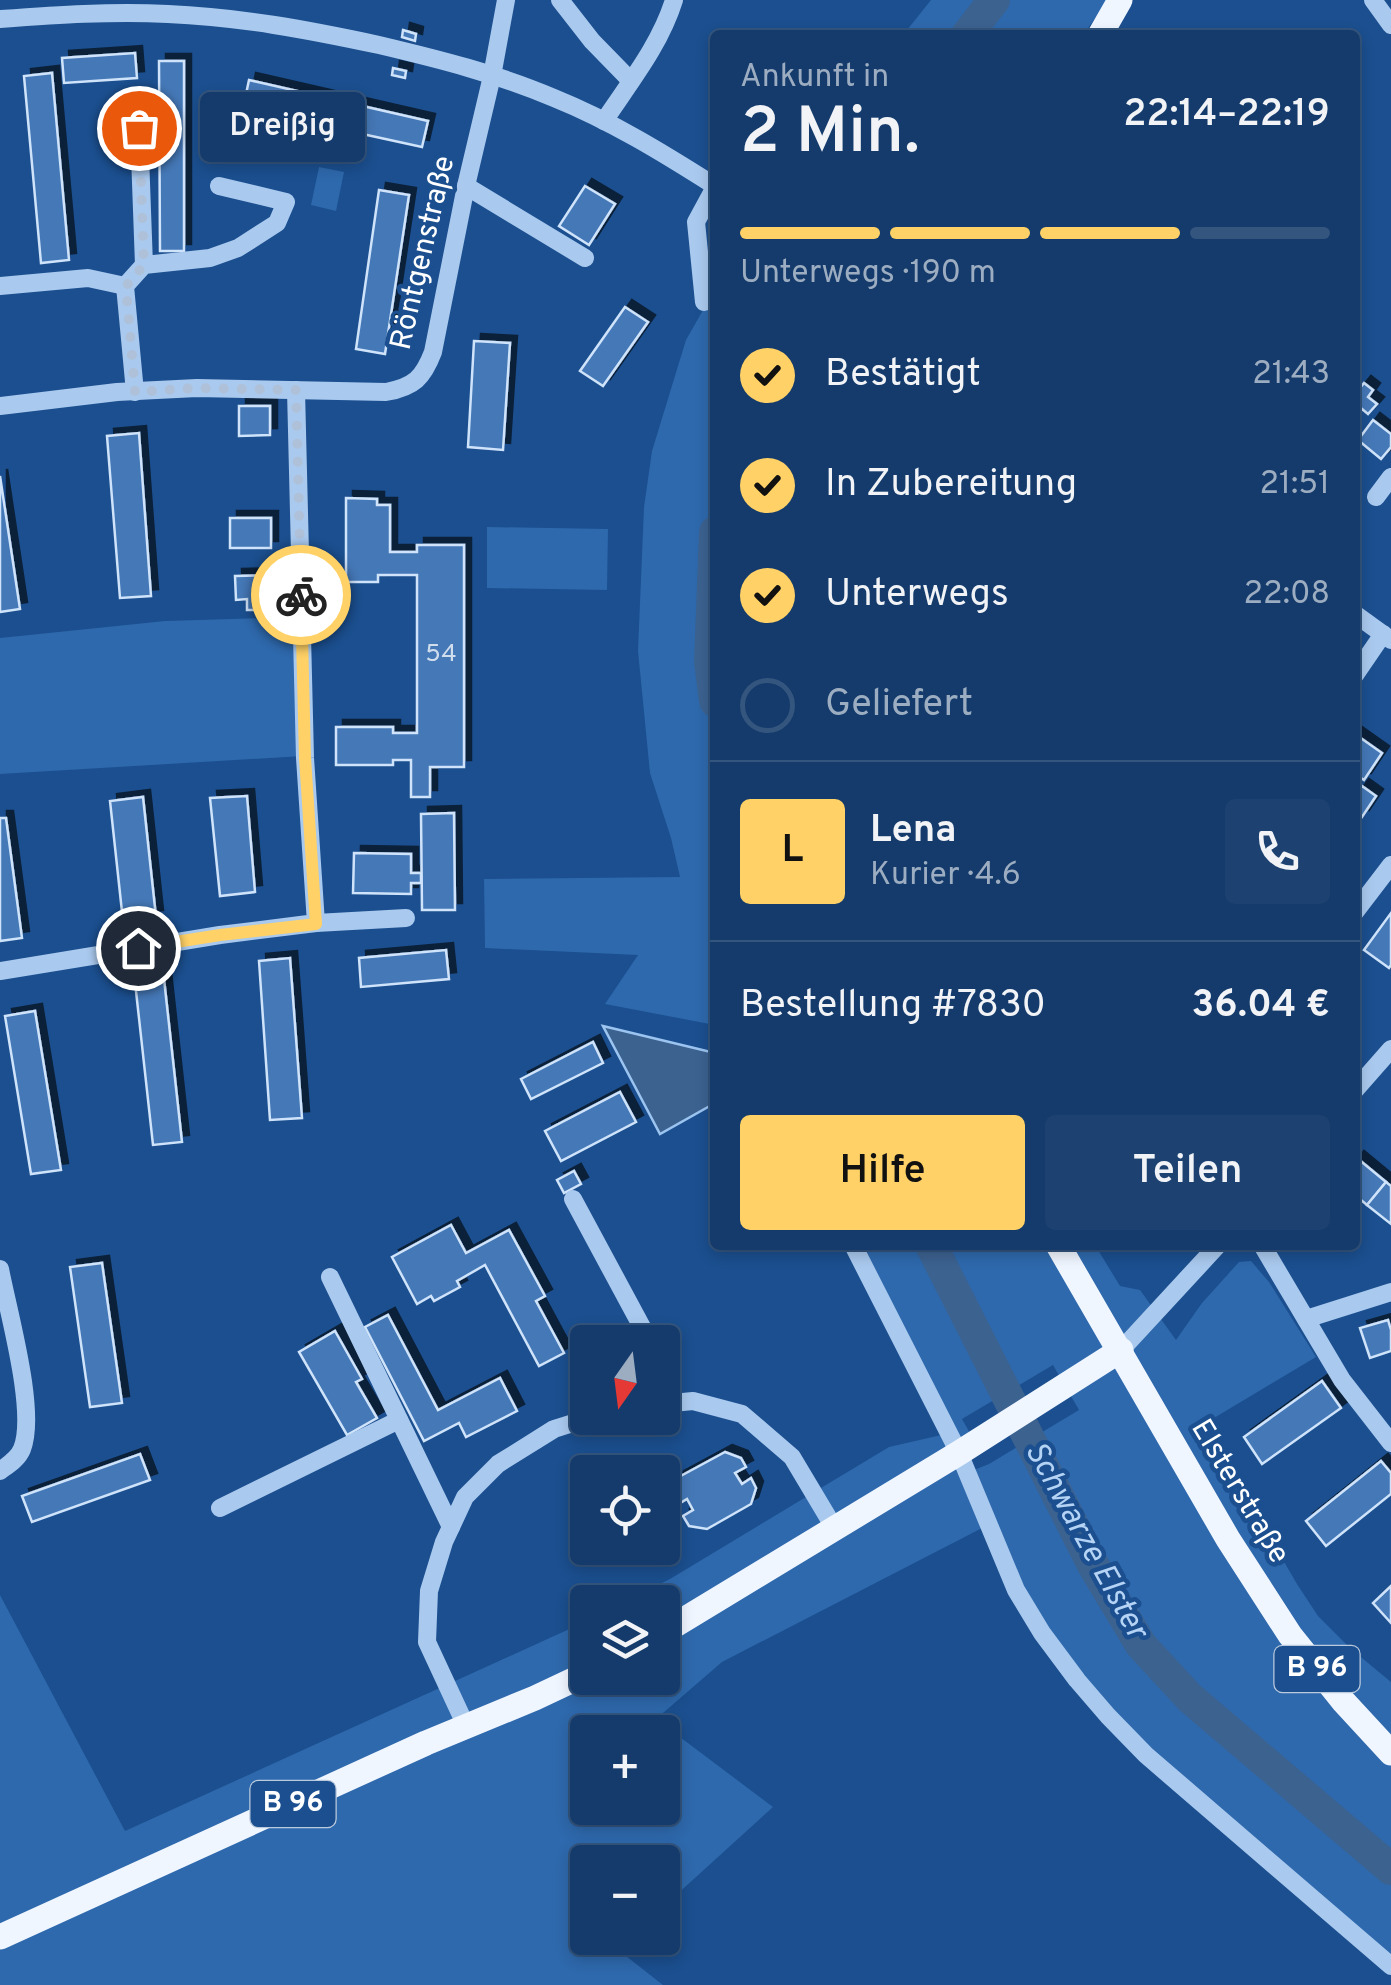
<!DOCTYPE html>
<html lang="de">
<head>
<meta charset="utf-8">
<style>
  body { margin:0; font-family:Overpass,sans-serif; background:#1d4271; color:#f1f3f6; height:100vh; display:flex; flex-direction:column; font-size:38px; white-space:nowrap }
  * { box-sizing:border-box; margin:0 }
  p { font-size:32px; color:#9dadc1 }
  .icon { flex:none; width:55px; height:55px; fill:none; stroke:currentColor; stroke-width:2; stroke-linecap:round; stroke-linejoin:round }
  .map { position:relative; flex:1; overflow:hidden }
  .sheet { position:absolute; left:710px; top:30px; width:650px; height:1220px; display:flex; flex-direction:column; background:#143b6b; border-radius:10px; box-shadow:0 5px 15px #0003,0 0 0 2px #33557e }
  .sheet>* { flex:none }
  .needle { width:65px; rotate:194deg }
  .fabs { position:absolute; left:570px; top:1325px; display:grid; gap:20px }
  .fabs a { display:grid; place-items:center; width:110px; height:110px; border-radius:10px; background:#143b6b; box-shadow:0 5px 15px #0003,0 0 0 2px #33557e; font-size:50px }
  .pin { position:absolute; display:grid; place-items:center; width:85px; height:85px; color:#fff; margin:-42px; border:5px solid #fff; border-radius:50%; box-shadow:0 2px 10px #0007 }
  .courier { position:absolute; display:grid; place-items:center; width:100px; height:100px; margin:-50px; border:8px solid #ffd166; border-radius:50%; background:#fff; color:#222; box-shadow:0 2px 12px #0007 }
  .bubble { position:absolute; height:70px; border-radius:10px; background:#143b6b; box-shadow:0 5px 15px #0003,0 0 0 2px #33557e; font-size:32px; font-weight:600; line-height:70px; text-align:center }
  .headline em { font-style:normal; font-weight:600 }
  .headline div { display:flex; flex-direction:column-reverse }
  .headline { display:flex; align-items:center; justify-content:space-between; height:170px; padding:0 30px }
  h1 { font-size:65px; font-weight:600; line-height:75px }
  .bar { display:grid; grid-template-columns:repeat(4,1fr); gap:15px 10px; align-content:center; height:120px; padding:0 30px }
  .bar i { height:12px; border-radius:8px; background:#33557e }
  .bar .current { background:#ffd166 }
  .bar p { grid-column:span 4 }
  .line { display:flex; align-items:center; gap:25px; padding:0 30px; border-top:2px solid #33557e }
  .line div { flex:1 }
  .round { display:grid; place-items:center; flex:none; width:105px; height:105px; border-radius:10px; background:#1d4271 }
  ol { padding:0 30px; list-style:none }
  li { display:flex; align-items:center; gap:30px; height:110px }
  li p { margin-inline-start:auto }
  li .icon { padding:10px; border-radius:50%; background:#ffd166; color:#111; stroke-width:4 }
  li:last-child { color:#9dadc1 }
  li i { width:55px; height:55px; border:5px solid #33557e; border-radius:50% }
  .action { display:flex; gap:20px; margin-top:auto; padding:20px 30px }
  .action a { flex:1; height:115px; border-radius:10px; background:#ffd166; color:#111; font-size:40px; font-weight:600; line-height:115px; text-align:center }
  .action a+a { background:#1d4271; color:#f1f3f6 }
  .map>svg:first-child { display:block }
</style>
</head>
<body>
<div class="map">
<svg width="1391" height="1985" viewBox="0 0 1391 1985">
  <defs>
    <filter id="shadow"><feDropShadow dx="7" dy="-7" stdDeviation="0" flood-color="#0009"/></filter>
  </defs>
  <rect width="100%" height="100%" fill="#1b4f8f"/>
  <g fill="#2e69ad" fill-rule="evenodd">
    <polygon points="931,0 1108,0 1083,35 903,35"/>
    <polygon points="319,167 344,172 336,211 311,205"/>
    <polygon points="715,289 715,1025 605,1004 638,955 485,948 484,879 680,877 671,838 650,773 638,651 644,507 652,451 686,340"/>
    <polygon points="487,527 608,529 607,590 487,588"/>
    <polygon points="302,617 303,756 0,774 0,638 165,621"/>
    <polygon points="853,1245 1056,1245 1120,1352 1227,1540 1391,1757 1391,1964 1146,1754 1043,1633 969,1472 989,1464 1079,1410 1053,1365 962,1419 975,1442 663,1630 662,1602 624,1602 670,1579 889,1447 950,1433"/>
    <polygon points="1061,1245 1095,1245 1120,1286 1140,1290 1176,1340 1202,1303 1239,1262 1251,1261 1269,1282 1316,1357 1204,1424 1297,1584 1318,1616 1350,1648 1391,1682 1391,1750 1344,1700 1121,1347"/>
    <path d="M 958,1455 L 986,1526 L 722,1662 L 656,1719 L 773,1807 L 663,1907 L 662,1862 L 588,1862 L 588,1938 L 629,1938 L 617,1949 L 663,1985 L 0,1985 L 0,1941 L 588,1678 L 662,1678 L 663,1637 ZM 588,1732 L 662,1732 L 662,1808 L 588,1808 Z"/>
    <polygon points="0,1595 125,1831 587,1621 587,1669 0,1935"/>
  </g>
  <polygon fill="#3c6290" stroke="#9cc4f0" stroke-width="2.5" points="603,1026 715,1053 715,1103 660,1134"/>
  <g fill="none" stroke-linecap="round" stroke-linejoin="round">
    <g stroke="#3c6290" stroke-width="32">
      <polyline points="967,35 994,0"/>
      <polyline points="715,532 710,662 715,701"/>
      <polyline points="931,1245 1093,1565 1141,1645 1190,1698 1391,1869"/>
    </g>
  </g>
  <g fill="#4478b7" stroke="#cfe3fa" stroke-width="2.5" filter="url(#shadow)">
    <polygon points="403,30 416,34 415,41 402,37"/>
    <polygon points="135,53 137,78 64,83 62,58"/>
    <polygon points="159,61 184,61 184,251 160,251"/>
    <polygon points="393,68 406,71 405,78 392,75"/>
    <polygon points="52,73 69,260 41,263 24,76"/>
    <polygon points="249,80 428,121 422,147 243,108"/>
    <polygon points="585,186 615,204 589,245 559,226"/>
    <polygon points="379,190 409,195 385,354 356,349"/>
    <polygon points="625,307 648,322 603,386 580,371"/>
    <polygon points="474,341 510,343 503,450 468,447"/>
    <polygon points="1364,383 1373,390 1368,397 1377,404 1368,414 1362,409 1359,414 1355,411 1355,394"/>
    <polygon points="239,406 270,406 270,435 239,436"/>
    <polygon points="1373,420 1391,434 1391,447 1381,459 1358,440"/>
    <polygon points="139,433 151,596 120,598 107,436"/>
    <polygon points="0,476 20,609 0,612"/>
    <polygon points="346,498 377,499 377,505 390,505 390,552 417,552 417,545 464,545 464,767 430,767 430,797 411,797 411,760 393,760 393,765 336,765 336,727 393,727 393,733 417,733 417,575 378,575 378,582 346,582"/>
    <rect x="230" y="518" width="41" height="30"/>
    <polygon points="272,575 273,610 247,610 247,599 236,600 235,576"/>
    <polygon points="1355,734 1382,753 1364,780 1355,774"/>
    <polygon points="1362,786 1376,796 1362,817 1355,812 1355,796"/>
    <polygon points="247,796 255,892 220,896 210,798"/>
    <polygon points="143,797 156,917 123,921 110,801"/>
    <polygon points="454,813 455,910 422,910 421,814"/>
    <polygon points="0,818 6,818 22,938 0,941"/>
    <polygon points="354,853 411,854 411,873 421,873 421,883 411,883 411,894 353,893"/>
    <polygon points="1391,913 1391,965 1389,968 1364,950"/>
    <polygon points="446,950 449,979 361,987 359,958"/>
    <polygon points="290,958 302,1118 270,1120 259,961"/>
    <polygon points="164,979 182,1142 153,1145 135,982"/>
    <polygon points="35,1011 61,1170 31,1174 5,1016"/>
    <polygon points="593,1042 603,1063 531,1099 521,1079"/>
    <polygon points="620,1092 636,1122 561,1161 545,1131"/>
    <polygon points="1357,1158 1386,1182 1367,1205 1355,1195 1355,1161"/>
    <polygon points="574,1171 581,1184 564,1193 557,1180"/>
    <polygon points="1386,1182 1391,1186 1391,1224 1367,1205"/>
    <polygon points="451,1225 466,1253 509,1230 545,1296 536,1301 564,1353 539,1366 485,1265 457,1281 460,1287 434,1301 431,1296 417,1304 392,1257"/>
    <polygon points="102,1263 122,1403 90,1407 70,1267"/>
    <polygon points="388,1315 438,1410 500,1378 517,1411 466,1437 459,1423 424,1441 365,1327"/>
    <polygon points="1388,1320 1391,1330 1391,1351 1370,1358 1360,1328"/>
    <polygon points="335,1331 362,1379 356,1382 377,1418 347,1435 299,1352"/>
    <polygon points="1322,1381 1341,1408 1262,1464 1244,1437"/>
    <polygon points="725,1452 741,1458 746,1467 735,1473 742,1484 751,1478 756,1488 751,1504 707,1529 689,1526 683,1516 693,1510 687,1499 677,1505 672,1497 677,1478"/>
    <polygon points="140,1454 150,1480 32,1522 22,1496"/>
    <polygon points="1381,1461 1391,1473 1391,1494 1326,1546 1306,1521"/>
    <polygon points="1391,1586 1391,1623 1373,1603"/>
  </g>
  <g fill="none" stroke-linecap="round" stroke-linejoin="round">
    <g stroke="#a9c9ee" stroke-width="18">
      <polyline points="560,0 592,41 631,81"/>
      <polyline points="1373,0 1391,25"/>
      <path d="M 0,19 C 56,15 112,11 168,14 C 240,17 309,30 379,45 C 438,59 498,74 554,98 C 611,121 663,153 715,186"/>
      <path d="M 604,121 C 630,82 660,45 674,0"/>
      <polyline points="139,128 144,265"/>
      <polyline points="466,186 585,258"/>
      <polyline points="0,286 88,278 125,286"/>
      <polyline points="704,302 696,222 715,187"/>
      <polyline points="135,392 125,286 144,265 210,258 238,248 277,223 286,202 219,186"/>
      <path d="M 0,406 L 117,392 L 197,388 L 386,392 C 414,387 423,378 433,352 L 466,186 L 492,76 L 506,0"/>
      <polyline points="1376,497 1391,477"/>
      <polyline points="1355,614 1391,640"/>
      <polyline points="1355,675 1383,634"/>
      <polyline points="1355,912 1391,865"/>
      <polyline points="316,923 406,918"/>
      <polyline points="0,971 220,935 316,923 305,758 296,390"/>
      <polyline points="1355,1090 1391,1049"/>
      <polyline points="573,1199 650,1342"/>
      <polyline points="853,1245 959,1453 1016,1590 1042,1633 1077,1680 1108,1716 1146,1755 1391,1966"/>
      <polyline points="1262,1245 1342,1380 1391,1443"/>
      <path d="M 0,1269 C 8,1311 37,1412 22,1449 C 18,1459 8,1465 0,1471"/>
      <polyline points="330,1277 451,1527"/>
      <polyline points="1306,1319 1391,1292"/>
      <polyline points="1121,1350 1218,1245"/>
      <polyline points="662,1367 673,1403"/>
      <polyline points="662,1404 693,1401 742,1414 792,1457 835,1529"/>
      <polyline points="220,1508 399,1420"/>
      <polyline points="466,1726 427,1642 429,1591 444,1542 465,1497 498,1464 554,1429 589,1418"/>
    </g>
    <g stroke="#f0f6ff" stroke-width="25">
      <polyline points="1100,35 1120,0"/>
      <polyline points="1058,1245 1228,1539 1290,1635 1343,1701 1391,1753"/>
      <polyline points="662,1633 959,1453 1121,1350"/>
      <polyline points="0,1937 426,1743 535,1698 588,1673"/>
    </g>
  </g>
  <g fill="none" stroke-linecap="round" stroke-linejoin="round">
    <polyline stroke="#afc1d8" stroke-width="10" stroke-dasharray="0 18" points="139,128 144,265 126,286 135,392 197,388 296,390 301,595"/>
    <polyline stroke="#ffd166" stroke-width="12" points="138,948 220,935 316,924 305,758 301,595"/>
  </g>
  <g text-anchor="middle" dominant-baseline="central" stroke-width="9" stroke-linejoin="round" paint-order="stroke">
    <g font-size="25" fill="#d0dded">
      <text x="441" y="655">54</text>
    </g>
    <g fill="#1b4f8f" stroke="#bbcadd" stroke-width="2.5">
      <rect x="1274.5" y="1646" width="85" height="46" rx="8"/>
      <rect x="250.5" y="1781" width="85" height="46" rx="8"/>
    </g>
    <g font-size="28" font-weight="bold" fill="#fff">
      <text x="1317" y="1669">B 96</text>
      <text x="293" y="1804">B 96</text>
    </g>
    <g font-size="30" fill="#fff" stroke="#1b4f8f">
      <text transform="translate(424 253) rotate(-77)">Röntgenstraße</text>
      <text transform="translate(1239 1492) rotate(59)">Elsterstraße</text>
    </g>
    <g font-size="32" font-style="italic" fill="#b5d3f5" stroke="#1b4f8f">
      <text transform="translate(1085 1541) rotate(61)">Schwarze Elster</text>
    </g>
  </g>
</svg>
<div class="fabs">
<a><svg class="needle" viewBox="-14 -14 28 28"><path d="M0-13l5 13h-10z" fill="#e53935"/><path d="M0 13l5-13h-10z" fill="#9dadc1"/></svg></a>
<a><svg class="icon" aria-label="locate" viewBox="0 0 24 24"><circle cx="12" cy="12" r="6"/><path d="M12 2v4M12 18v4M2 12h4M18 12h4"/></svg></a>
<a><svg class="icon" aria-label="layers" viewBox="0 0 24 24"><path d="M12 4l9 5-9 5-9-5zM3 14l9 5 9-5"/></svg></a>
<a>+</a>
<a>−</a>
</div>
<div class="pin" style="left:139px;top:128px;background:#ea580c"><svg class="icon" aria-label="bag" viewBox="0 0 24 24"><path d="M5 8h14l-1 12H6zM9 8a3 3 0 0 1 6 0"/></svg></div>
<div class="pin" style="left:138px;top:948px;background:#1f2937"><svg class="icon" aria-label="home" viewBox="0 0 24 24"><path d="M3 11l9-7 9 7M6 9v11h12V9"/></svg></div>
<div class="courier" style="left:301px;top:595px"><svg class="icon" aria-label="bike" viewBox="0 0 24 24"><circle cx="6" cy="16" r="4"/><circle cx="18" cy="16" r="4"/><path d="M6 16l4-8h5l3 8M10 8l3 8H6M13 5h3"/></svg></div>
<div class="bubble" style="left:200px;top:92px;width:165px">Dreißig</div>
<section class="sheet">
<div class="headline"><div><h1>2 Min.</h1><p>Ankunft in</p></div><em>22:14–22:19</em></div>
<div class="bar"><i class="current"></i><i class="current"></i><i class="current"></i><i></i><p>Unterwegs · 190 m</p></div>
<ol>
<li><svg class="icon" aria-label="check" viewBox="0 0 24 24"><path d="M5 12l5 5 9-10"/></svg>Bestätigt<p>21:43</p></li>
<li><svg class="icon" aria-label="check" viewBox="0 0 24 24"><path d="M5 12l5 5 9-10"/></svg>In Zubereitung<p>21:51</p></li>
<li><svg class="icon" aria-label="check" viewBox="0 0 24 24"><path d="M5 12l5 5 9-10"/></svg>Unterwegs<p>22:08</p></li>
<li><i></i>Geliefert</li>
</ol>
<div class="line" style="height:180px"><b class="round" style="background:#ffd166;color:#111">L</b><div><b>Lena</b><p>Kurier · 4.6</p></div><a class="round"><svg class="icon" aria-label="phone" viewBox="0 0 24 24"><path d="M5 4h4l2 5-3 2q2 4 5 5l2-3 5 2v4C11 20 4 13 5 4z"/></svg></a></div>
<div class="line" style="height:130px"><div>Bestellung #7830</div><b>36.04 €</b></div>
<div class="action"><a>Hilfe</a><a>Teilen</a></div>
</section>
</div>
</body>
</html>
